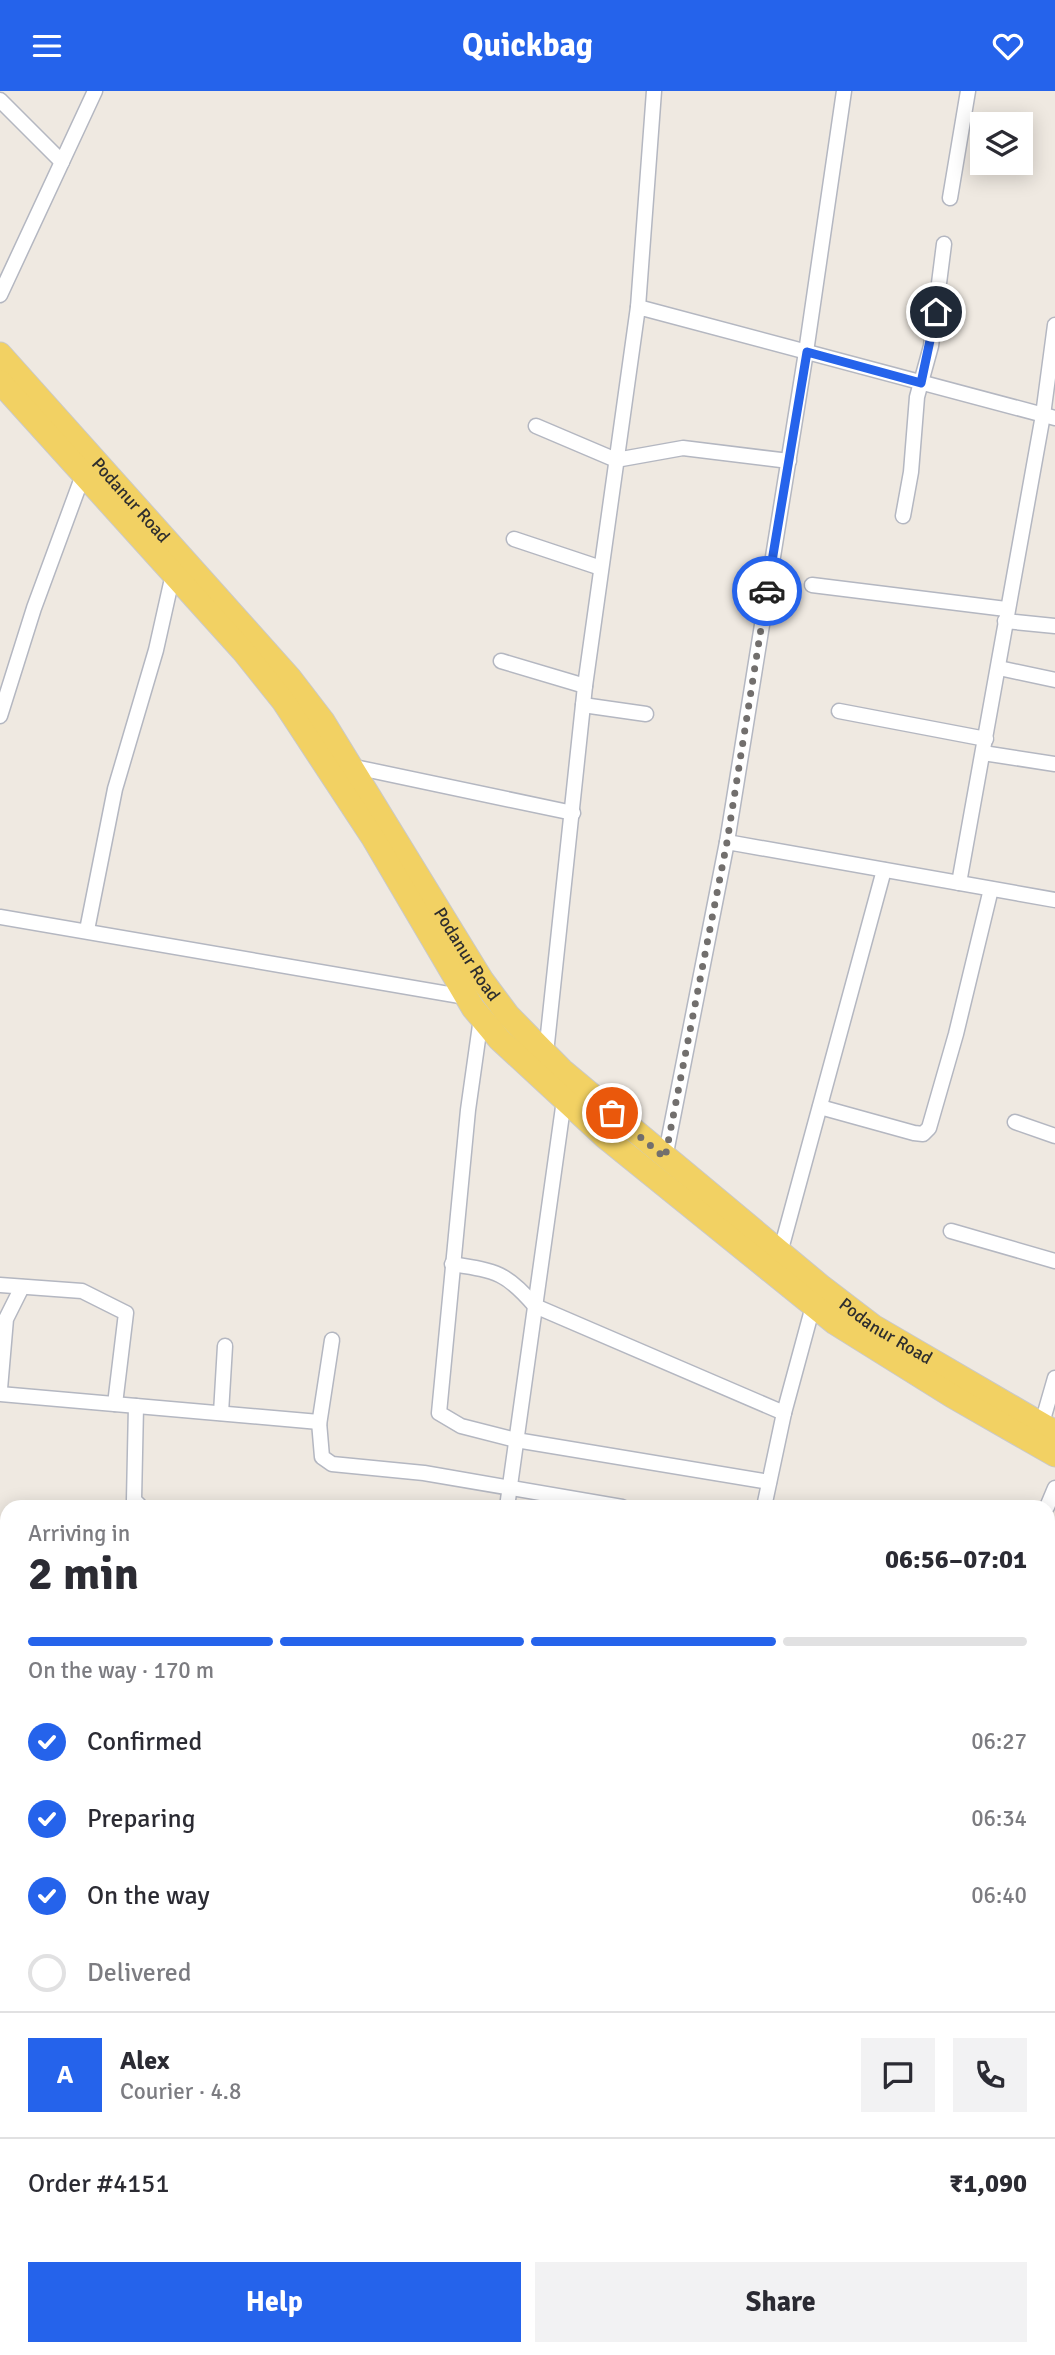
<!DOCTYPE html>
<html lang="en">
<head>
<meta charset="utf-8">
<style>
  body { margin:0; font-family:Signika,sans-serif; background:#f2f2f3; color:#2b2b33; height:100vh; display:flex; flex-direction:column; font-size:26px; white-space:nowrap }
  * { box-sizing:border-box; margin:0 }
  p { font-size:23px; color:#7c7c81 }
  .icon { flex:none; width:38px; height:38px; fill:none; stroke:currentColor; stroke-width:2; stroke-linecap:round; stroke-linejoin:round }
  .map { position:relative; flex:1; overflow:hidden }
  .sheet { position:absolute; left:0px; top:1409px; width:1055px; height:856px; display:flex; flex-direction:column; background:#fff; border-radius:21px 21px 0 0; box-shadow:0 4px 18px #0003 }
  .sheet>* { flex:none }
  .fabs { position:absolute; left:970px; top:21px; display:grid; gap:14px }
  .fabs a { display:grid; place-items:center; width:63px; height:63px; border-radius:0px; background:#fff; box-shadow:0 4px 18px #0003; font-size:35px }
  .pin { position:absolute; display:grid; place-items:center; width:60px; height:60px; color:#fff; margin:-30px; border:4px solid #fff; border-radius:50%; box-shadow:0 2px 7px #0007 }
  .courier { position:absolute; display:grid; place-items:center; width:70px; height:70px; margin:-35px; border:5px solid #2563eb; border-radius:50%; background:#fff; color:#222; box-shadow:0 2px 9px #0007 }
  .headline em { font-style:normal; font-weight:700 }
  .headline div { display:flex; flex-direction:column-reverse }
  .headline { display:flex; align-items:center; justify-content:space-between; height:119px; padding:0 28px }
  h1 { font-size:46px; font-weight:700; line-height:52px }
  .bar { display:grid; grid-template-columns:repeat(4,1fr); gap:10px 7px; align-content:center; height:84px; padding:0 28px }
  .bar i { height:9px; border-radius:5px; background:#e1e1e2 }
  .bar .on { background:#2563eb }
  .bar p { grid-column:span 4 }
  .line { display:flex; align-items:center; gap:18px; padding:0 28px; border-top:2px solid #e1e1e2 }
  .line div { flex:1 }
  .round { display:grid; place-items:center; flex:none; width:74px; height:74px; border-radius:0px; background:#f2f2f3 }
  ol { padding:0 28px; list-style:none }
  li { display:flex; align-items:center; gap:21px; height:77px }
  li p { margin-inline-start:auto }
  li .icon { padding:7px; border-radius:50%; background:#2563eb; color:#fff; stroke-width:4 }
  li:last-child { color:#7c7c81 }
  li i { width:38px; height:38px; border:4px solid #e1e1e2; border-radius:50% }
  .cta { display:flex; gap:14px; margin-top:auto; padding:14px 28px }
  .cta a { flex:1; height:80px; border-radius:0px; background:#2563eb; color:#fff; font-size:28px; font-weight:700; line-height:80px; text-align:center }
  .cta a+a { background:#f2f2f3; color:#2b2b33 }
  header { display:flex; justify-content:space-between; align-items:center; height:91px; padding:0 28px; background:#2563eb; color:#fff; font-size:32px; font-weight:700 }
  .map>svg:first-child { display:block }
</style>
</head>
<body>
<header><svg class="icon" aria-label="menu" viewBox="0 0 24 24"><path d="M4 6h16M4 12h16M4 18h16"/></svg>Quickbag<svg class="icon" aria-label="heart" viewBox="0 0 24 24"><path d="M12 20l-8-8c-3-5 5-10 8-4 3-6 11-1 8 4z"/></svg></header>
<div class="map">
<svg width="1055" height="2264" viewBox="0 0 1055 2264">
  <rect width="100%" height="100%" fill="#efe9e1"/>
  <polygon fill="#b6e59e" points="2,2212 7,2213 7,2258 291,2258 325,2264 0,2264"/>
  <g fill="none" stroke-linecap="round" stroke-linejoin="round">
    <g stroke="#b4b7c1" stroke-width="17">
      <g id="street">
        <polyline points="0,9 62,71"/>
        <polyline points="950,107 968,0"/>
        <polyline points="0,204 95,0"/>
        <polyline points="638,216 654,0"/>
        <polyline points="536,335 616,369 683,357 789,370"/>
        <polyline points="903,425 911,381 917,306 931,255 944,153"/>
        <polyline points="514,448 601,477"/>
        <polyline points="812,494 1006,518"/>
        <polyline points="1005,530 1055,535"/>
        <polyline points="501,570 585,595"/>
        <polyline points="999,577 1055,589"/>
        <polyline points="583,614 646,623"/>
        <polyline points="839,620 986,648"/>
        <polyline points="0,625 34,517 83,384"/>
        <polyline points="983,662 1055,673"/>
        <polyline points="350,675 573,722"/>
        <polyline points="727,751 806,261 844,0"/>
        <polyline points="959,792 1043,324 1055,234"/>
        <polyline points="0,826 466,906"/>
        <polyline points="87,839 115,698 156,559 173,483"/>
        <polyline points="481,927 468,1019 439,1322 461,1335 516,1349 769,1391"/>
        <polyline points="546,962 585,595 638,216 1055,327"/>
        <polyline points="820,1016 914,1042 923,1043 929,1037 956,943 991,798"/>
        <polyline points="1015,1031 1055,1045"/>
        <polyline points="665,1067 727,751 1055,809"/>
        <polyline points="951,1140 1055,1170"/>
        <polyline points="780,1162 884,779"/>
        <path d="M 452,1173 C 496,1180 506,1181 535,1215 L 784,1322"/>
        <polyline points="0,1194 82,1200 126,1222 115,1313"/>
        <polyline points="0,1298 6,1228 22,1196"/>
        <polyline points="0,1303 319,1331 322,1366 332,1373 424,1382 622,1416"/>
        <polyline points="136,1315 134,1409 141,1416"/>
        <polyline points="221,1322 225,1255"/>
        <polyline points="319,1334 332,1249"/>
        <polyline points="1040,1339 1055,1287"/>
        <polyline points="507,1416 564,1009 568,1004"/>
        <polyline points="764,1416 784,1322 813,1215"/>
        <polyline points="1047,1416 1055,1397"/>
        <polyline points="0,1476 7,1477"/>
        <polyline points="0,1563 7,1564"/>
        <polyline points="0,1736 7,1736"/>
        <polyline points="1048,1745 1055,1731"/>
        <polyline points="0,1870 7,1870"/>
        <polyline points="1054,1989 1055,1982"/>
        <polyline points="0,2003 7,2004"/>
        <polyline points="1048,2123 1055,2125"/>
        <polyline points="0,2215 7,2215"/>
        <polyline points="414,2264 415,2258"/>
        <polyline points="476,2264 476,2258"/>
      </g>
    </g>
    <g stroke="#c9c9c9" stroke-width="25">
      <g id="primary">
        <path id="s1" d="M 0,263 L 290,587 L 323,630 L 482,889 L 508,924 L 562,979 L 822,1196 L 873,1235 L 1055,1341"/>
        <polyline points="0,291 243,560 283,610 373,747 473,917 499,948 605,1046 835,1232 952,1305 1055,1364"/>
      </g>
    </g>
    <use href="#street" stroke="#fff" stroke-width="14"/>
    <use href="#primary" stroke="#f2d163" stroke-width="23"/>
  </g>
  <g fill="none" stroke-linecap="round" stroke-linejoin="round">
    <polyline stroke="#726f6d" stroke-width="7" stroke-dasharray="0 12.6" points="612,1022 665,1067 727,751 767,500"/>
    <polyline stroke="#2563eb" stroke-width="9" points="767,500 807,261 921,292 936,221"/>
  </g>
  <g text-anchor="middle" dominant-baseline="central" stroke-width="5" stroke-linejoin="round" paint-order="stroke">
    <g font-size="18" fill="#2e2e2e" stroke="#fff">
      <text stroke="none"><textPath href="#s1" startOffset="196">Podanur Road</textPath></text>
      <text stroke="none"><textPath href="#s1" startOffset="763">Podanur Road</textPath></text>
      <text stroke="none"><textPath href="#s1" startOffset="1330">Podanur Road</textPath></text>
    </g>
  </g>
</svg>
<div class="fabs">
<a><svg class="icon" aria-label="layers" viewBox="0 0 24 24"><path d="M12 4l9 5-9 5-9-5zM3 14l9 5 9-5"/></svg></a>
</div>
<div class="pin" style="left:612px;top:1022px;background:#ea580c"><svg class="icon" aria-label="bag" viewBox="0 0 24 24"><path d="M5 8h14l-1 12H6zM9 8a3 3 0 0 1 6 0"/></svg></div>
<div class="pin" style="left:936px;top:221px;background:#1f2937"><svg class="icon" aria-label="home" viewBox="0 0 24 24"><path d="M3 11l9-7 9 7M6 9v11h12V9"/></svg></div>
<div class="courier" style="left:767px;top:500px"><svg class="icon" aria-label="car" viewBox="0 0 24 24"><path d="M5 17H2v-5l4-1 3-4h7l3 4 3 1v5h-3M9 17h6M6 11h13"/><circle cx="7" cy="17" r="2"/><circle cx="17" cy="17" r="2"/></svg></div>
<section class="sheet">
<div class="headline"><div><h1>2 min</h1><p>Arriving in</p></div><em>06:56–07:01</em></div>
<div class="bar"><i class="on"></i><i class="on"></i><i class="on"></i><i></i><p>On the way · 170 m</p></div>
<ol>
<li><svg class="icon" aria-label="check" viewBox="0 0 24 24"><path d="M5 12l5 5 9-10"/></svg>Confirmed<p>06:27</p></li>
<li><svg class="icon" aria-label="check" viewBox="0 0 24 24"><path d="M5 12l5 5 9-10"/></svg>Preparing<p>06:34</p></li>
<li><svg class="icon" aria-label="check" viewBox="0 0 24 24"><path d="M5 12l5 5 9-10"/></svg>On the way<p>06:40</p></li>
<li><i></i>Delivered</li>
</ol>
<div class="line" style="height:126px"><b class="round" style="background:#2563eb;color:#fff">A</b><div><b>Alex</b><p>Courier · 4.8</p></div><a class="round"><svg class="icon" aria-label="chat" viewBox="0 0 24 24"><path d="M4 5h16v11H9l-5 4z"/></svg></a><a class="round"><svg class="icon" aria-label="phone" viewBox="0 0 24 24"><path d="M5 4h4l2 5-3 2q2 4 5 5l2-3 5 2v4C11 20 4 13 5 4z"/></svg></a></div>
<div class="line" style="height:91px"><div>Order #4151</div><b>₹1,090</b></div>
<div class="cta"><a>Help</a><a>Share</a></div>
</section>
</div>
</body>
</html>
